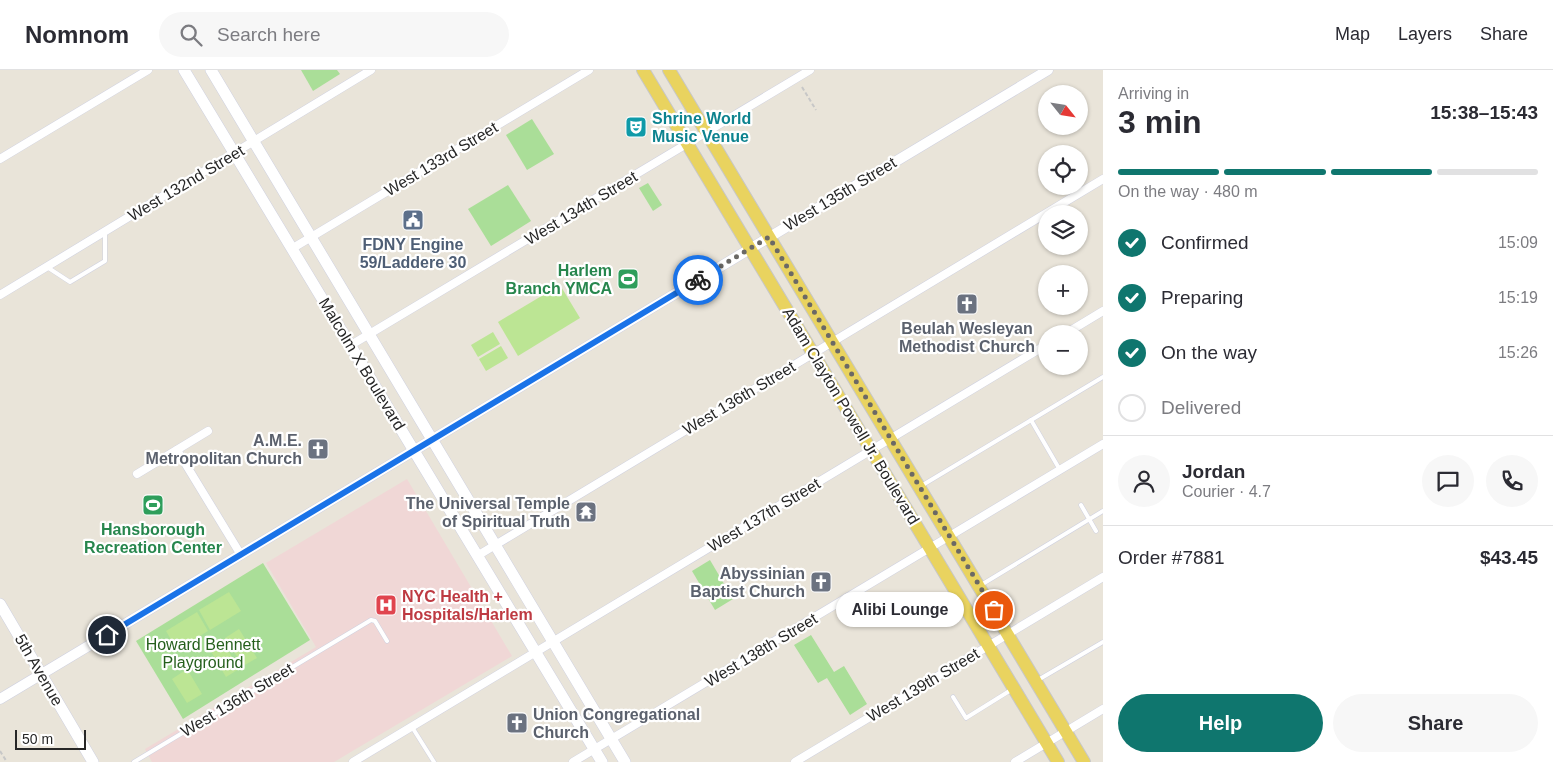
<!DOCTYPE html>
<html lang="en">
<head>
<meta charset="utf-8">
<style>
  body { margin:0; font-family:Helvetica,sans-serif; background:#f7f7f7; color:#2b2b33; height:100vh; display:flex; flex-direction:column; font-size:19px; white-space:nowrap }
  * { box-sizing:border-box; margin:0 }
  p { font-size:16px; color:#7c7c81 }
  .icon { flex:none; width:28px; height:28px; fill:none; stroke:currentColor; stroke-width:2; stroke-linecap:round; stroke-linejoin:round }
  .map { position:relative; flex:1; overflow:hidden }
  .sheet { display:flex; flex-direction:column; background:#fff; width:450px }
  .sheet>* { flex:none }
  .needle { width:32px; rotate:120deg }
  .tools { position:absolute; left:1038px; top:15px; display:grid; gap:10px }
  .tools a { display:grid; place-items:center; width:50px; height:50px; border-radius:50%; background:#fff; box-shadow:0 1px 4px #0004; font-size:25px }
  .scale { position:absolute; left:15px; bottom:12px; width:71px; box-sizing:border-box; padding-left:5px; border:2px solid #272727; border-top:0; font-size:14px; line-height:18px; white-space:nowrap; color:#272727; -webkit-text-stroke:4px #fff; paint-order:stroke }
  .pin { position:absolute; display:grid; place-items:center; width:42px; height:42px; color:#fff; margin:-21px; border:2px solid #fff; border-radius:50%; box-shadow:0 1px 5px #0007 }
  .courier { position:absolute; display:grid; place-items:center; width:50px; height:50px; margin:-25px; border:4px solid #1a73e8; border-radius:50%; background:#fff; color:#222; box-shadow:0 1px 6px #0007 }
  .bubble { position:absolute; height:35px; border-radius:18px; background:#fff; box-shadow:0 1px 4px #0004; font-size:16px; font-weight:700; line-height:35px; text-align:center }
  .headline em { font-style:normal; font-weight:700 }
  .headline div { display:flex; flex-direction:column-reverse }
  .headline { display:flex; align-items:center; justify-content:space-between; height:85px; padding:0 15px }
  h1 { font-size:32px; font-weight:700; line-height:38px }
  .bar { display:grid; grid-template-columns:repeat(4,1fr); gap:8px 5px; align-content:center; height:60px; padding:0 15px }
  .bar i { height:6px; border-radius:4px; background:#e1e1e2 }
  .bar .current { background:#0f766e }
  .bar p { grid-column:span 4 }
  .line { display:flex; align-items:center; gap:12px; padding:0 15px; border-top:1px solid #e1e1e2 }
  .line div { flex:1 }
  .round { display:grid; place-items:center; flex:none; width:52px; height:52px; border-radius:26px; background:#f7f7f7 }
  ol { padding:0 15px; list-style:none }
  li { display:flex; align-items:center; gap:15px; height:55px }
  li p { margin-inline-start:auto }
  li .icon { padding:5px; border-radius:50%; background:#0f766e; color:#fff; stroke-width:4 }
  li:last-child { color:#7c7c81 }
  li i { width:28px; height:28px; border:2px solid #e1e1e2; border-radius:50% }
  .cta { display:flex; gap:10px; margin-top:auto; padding:10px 15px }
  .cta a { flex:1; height:58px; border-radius:30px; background:#0f766e; color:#fff; font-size:20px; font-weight:700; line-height:58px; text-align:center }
  .cta a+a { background:#f7f7f7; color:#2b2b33 }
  header { display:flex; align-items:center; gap:30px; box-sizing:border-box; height:70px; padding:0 25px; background:#fff; border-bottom:1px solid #e1e1e2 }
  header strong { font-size:24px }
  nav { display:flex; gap:28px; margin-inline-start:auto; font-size:18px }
  .search { width:350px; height:45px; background:#f7f7f7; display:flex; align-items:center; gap:12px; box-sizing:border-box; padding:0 18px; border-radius:28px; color:#7c7c81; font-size:19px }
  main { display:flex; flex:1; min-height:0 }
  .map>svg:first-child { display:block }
</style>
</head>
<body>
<header>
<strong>Nomnom</strong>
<div class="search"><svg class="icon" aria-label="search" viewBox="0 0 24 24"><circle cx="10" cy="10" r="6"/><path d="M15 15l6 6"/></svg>Search here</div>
<nav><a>Map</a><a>Layers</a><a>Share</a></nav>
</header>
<main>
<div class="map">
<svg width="1103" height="692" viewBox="0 0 1103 692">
  <rect width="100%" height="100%" fill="#e9e4d9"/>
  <polygon fill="#f0d7d6" points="407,409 512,586 334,692 152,692 145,679 316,577 266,493"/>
  <g fill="#aade98">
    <polygon points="301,0 337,0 340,4 313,21"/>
    <polygon points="532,49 554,84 527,100 506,65"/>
    <polygon points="648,113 662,135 653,141 639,118"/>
    <polygon points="508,115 531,151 491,176 468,139"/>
    <polygon points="710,490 733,529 715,540 692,501"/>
    <polygon points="263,493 310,570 183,649 136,571"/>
    <polygon points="811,565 834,602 844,596 867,634 850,645 827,608 818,613 794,575"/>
  </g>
  <g fill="#bce594">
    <polygon points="560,215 580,248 518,286 498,252"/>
    <polygon points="493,262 500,274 478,287 471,275"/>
    <polygon points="501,276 508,288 486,301 479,289"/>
    <polygon points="229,522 241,541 210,560 199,540"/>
    <polygon points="197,542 208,561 177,580 166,561"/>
    <polygon points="239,559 257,588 243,596 225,568"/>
    <polygon points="222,570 239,599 226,607 209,578"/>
    <polygon points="187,599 202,624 187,633 172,609"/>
  </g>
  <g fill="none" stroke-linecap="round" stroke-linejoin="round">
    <g stroke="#cfd1e0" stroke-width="5">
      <g id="service">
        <polyline points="47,197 70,212 105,191 105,161"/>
        <polyline points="1031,350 1060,400"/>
        <polyline points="921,416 1103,307"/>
        <polyline points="1081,435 1096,461"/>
        <polyline points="981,515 1103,441"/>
        <polyline points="1038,610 1103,572"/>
        <polyline points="953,627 966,648 1011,620"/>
        <polyline points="412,657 434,692"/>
        <polyline points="134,692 371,550 375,551 387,571"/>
      </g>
    </g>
    <g stroke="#cfd1e0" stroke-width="9">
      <g id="minor">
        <polyline points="0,89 148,0"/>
        <polyline points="293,178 589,0"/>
        <polyline points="0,225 371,0"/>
        <polyline points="1065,264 1103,241"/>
        <polyline points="351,275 810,0"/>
        <polyline points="177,380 241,485"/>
        <polyline points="137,404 208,361"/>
        <polyline points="477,486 1103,109"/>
        <polyline points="353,692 1046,275"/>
        <polyline points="573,692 1103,374"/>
        <polyline points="795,692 1103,507"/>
        <polyline points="1015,692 1103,639"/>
      </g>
    </g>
    <g stroke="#cfd1e0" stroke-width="11">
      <polyline id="tertiary" points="0,629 1048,0"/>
    </g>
    <g stroke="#cfd1e0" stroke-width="12">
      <g id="secondary">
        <polyline points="184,0 602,692"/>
        <polyline points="211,0 625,692"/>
        <polyline points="0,534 93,692"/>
      </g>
    </g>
    <g stroke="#c7c7c7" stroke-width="14">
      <g id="primary">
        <polyline points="643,0 1058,692"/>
        <polyline points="669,0 1084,692"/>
      </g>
    </g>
    <g stroke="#c7c7c7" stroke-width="2" stroke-dasharray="4 2.5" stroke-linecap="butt">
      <polyline points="802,17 816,40"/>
      <polyline points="0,681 7,692"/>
    </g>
    <use href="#service" stroke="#fff" stroke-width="4"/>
    <use href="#minor" stroke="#fff" stroke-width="8"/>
    <use href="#tertiary" stroke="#fff" stroke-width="10"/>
    <use href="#secondary" stroke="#fff" stroke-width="11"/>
    <use href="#primary" stroke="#e9d35f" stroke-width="12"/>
  </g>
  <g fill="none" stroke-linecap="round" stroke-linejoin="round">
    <polyline stroke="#6b6965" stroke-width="5" stroke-dasharray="0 9" points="698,210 769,167 994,540"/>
    <polyline stroke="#1a73e8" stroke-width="6" points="107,565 698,210"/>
  </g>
  <defs>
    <g id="theatre-square" transform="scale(1.125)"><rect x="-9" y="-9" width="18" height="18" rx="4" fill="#0f9aa8" stroke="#fff"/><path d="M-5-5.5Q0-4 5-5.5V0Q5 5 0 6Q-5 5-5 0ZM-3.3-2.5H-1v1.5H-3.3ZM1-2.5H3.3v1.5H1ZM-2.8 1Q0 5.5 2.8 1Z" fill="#fff"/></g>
    <g id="civic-square" transform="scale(1.125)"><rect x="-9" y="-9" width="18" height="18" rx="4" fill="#5c6f8a" stroke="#fff"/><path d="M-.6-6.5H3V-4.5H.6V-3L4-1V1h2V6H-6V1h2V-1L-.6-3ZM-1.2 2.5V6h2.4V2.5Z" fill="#fff"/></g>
    <g id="stadium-square" transform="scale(1.125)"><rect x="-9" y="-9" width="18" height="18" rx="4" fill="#2e9e5b" stroke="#fff"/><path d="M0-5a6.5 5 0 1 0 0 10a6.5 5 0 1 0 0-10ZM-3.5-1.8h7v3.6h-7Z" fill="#fff"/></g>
    <g id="church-square" transform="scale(1.125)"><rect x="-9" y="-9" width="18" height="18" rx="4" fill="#6b7280" stroke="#fff"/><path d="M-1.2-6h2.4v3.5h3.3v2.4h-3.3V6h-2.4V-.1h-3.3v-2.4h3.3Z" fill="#fff"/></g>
    <g id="temple-square" transform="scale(1.125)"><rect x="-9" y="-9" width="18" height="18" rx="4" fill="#6b7280" stroke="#fff"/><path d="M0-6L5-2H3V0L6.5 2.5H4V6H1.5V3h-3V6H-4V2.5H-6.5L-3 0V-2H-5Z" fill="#fff"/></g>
    <g id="hospital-square" transform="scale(1.125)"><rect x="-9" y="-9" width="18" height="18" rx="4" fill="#e0444e" stroke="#fff"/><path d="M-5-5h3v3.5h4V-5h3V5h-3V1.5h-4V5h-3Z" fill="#fff"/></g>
  </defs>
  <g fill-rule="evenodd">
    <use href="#theatre-square" x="636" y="57"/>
    <use href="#civic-square" x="413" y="150"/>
    <use href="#stadium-square" x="628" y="209"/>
    <use href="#church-square" x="967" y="234"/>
    <use href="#church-square" x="318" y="379"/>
    <use href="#stadium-square" x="153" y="435"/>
    <use href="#temple-square" x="586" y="442"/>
    <use href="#church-square" x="821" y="512"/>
    <use href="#hospital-square" x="386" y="535"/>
    <use href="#church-square" x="517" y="653"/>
  </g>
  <g text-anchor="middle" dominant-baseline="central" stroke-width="4.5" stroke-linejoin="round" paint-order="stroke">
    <g font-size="16" font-weight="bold" fill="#0d838f" stroke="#fff" text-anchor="start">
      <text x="652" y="48">Shrine World<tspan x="652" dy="18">Music Venue</tspan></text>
    </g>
    <g font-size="16" fill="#272727" stroke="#fff">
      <text transform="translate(441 89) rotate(-31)">West 133rd Street</text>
      <text transform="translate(186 113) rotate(-31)">West 132nd Street</text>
      <text transform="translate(840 124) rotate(-31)">West 135th Street</text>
      <text transform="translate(581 138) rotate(-31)">West 134th Street</text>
      <text transform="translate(362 294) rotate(59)">Malcolm X Boulevard</text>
      <text transform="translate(739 328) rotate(-31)">West 136th Street</text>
      <text transform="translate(851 346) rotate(59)">Adam Clayton Powell Jr. Boulevard</text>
      <text transform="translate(764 445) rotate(-31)">West 137th Street</text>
      <text transform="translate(761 580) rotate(-31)">West 138th Street</text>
      <text transform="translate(39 600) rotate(60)">5th Avenue</text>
      <text transform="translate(923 615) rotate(-31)">West 139th Street</text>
      <text transform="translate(237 630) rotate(-31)">West 136th Street</text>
    </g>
    <g font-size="16" font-weight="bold" fill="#4e5e75" stroke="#fff">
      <text x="413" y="174">FDNY Engine<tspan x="413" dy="18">59/Laddere 30</tspan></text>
    </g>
    <g font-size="16" font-weight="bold" fill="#27864d" stroke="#fff" text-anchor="end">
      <text x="612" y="200">Harlem<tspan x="612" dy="18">Branch YMCA</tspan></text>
      <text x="153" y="459" text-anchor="middle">Hansborough<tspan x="153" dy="18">Recreation Center</tspan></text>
    </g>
    <g font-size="16" font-weight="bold" fill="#5b616d" stroke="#fff" text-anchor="end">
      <text x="967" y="258" text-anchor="middle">Beulah Wesleyan<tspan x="967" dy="18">Methodist Church</tspan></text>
      <text x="302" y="370">A.M.E.<tspan x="302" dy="18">Metropolitan Church</tspan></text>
      <text x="570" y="433">The Universal Temple<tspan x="570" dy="18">of Spiritual Truth</tspan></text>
      <text x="805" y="503">Abyssinian<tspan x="805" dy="18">Baptist Church</tspan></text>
      <text x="533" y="644" text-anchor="start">Union Congregational<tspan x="533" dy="18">Church</tspan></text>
    </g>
    <g font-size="16" font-weight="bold" fill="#be3a42" stroke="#fff" text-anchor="start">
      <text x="402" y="526">NYC Health +<tspan x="402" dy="18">Hospitals/Harlem</tspan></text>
    </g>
    <g font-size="16" fill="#255f1c" stroke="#fff">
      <text x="203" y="574">Howard Bennett<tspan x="203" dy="18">Playground</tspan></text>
    </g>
  </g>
</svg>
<div class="tools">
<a><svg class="needle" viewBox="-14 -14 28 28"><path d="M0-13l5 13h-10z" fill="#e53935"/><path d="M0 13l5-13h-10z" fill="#7c7c81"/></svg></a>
<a><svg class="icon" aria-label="locate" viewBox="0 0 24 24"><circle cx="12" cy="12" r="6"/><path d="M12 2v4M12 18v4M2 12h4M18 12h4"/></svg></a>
<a><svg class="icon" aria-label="layers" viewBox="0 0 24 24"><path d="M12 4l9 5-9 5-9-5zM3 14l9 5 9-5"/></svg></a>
<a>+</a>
<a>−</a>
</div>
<div class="scale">50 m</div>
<div class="pin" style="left:994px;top:540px;background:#ea580c"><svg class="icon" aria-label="bag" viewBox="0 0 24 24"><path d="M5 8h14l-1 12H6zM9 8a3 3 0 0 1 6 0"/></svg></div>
<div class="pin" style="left:107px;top:565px;background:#1f2937"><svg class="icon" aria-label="home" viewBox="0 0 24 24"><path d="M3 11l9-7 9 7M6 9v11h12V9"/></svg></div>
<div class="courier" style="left:698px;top:210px"><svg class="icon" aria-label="bike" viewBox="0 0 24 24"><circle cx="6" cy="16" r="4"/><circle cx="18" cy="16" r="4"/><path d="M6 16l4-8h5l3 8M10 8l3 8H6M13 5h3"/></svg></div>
<div class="bubble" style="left:836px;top:522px;width:128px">Alibi Lounge</div>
</div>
<section class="sheet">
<div class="headline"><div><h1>3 min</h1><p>Arriving in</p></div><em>15:38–15:43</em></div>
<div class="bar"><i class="current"></i><i class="current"></i><i class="current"></i><i></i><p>On the way · 480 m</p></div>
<ol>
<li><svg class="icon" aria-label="check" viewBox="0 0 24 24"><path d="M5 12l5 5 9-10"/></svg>Confirmed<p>15:09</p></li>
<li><svg class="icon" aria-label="check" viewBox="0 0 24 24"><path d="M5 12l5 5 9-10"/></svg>Preparing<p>15:19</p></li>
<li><svg class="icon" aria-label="check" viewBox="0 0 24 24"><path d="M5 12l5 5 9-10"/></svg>On the way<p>15:26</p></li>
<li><i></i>Delivered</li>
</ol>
<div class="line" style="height:90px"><a class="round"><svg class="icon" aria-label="person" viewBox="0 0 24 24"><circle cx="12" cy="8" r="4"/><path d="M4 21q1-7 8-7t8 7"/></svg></a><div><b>Jordan</b><p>Courier · 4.7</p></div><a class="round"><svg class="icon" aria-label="chat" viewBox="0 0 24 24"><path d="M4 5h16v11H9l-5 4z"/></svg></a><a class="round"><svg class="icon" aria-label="phone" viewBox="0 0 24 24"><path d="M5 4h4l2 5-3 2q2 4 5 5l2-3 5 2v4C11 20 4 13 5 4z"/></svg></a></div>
<div class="line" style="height:65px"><div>Order #7881</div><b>$43.45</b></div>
<div class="cta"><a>Help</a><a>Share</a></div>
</section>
</main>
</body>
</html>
